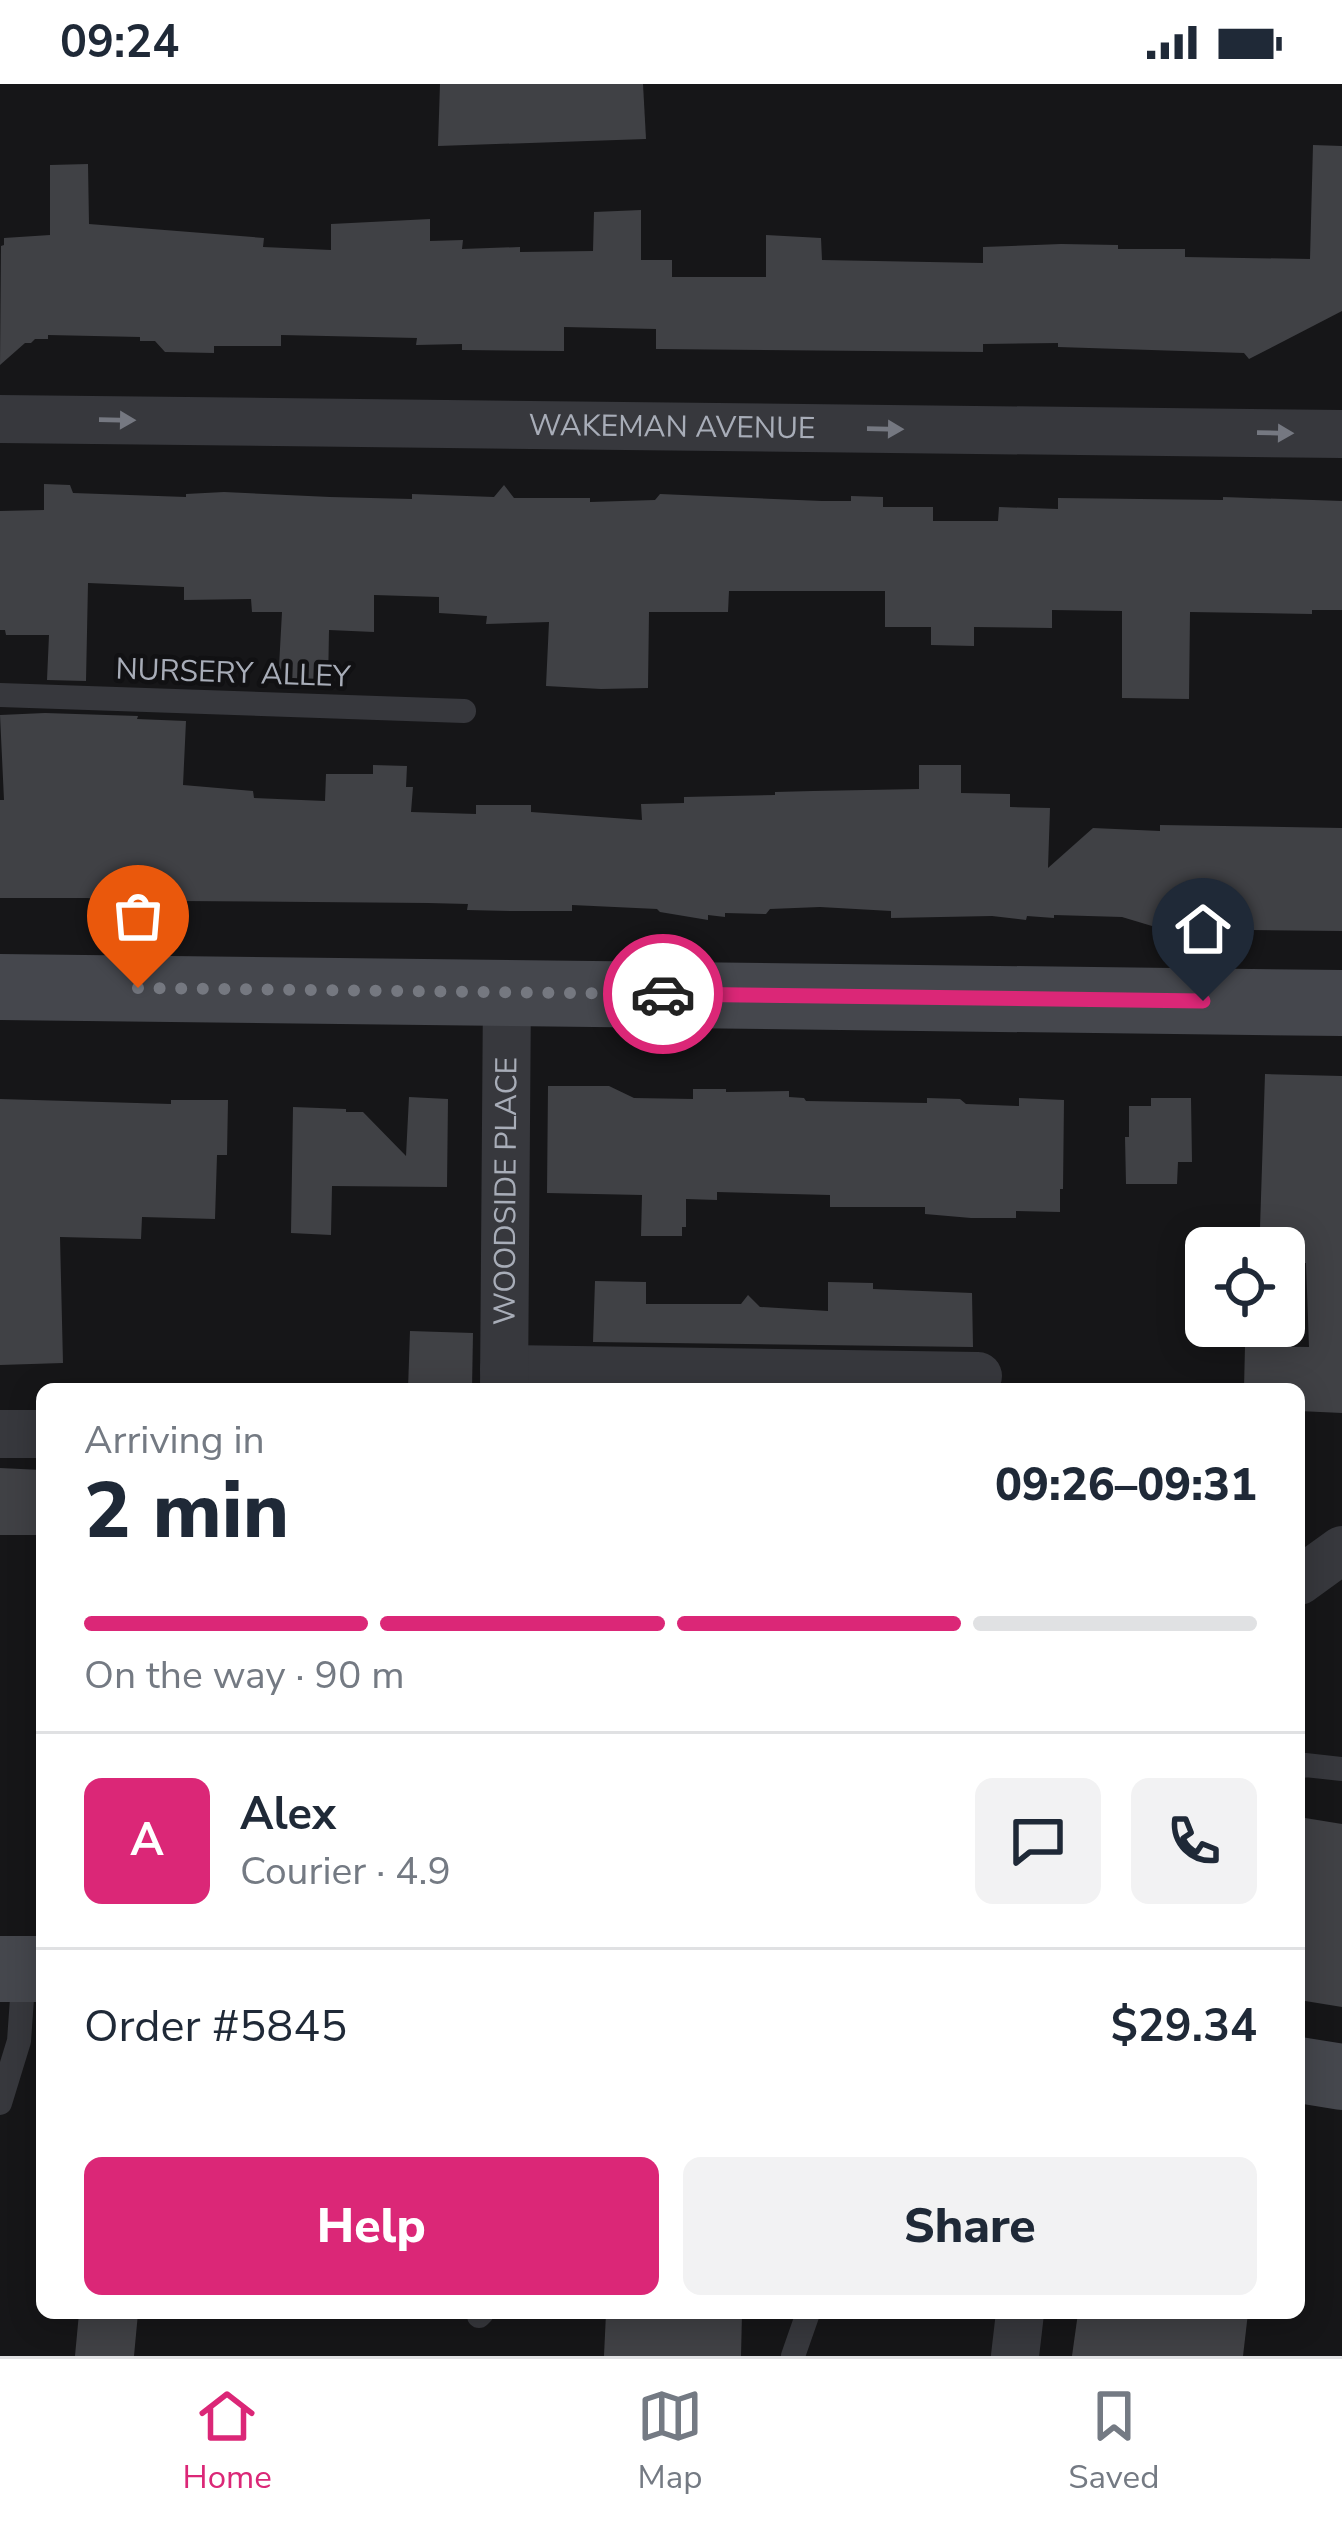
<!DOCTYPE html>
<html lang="en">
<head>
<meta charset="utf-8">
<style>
  body { margin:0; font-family:"Nunito Sans",sans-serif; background:#f2f2f3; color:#1f2937; height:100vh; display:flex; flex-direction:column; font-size:45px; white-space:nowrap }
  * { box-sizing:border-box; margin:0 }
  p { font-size:39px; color:#747a83 }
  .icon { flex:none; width:66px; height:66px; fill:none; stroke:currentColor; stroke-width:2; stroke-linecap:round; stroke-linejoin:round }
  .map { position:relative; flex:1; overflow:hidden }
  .panel { position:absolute; left:36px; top:1299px; width:1269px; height:936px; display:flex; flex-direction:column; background:#fff; border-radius:18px; box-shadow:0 6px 30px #0003 }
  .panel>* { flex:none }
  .buttons { position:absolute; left:1185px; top:1143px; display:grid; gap:24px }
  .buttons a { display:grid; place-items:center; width:120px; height:120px; border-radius:18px; background:#fff; box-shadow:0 6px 30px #0003; font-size:60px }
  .pin { position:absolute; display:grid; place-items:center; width:102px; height:102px; color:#fff; margin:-123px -51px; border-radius:50% 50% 50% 0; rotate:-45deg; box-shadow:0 0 12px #0007 }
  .pin .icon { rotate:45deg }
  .courier { position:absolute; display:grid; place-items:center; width:120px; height:120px; margin:-60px; border:9px solid #db2777; border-radius:50%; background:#fff; color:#222; box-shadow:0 3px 15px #0007 }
  .head em { font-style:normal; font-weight:800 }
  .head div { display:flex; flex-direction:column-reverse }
  .head { display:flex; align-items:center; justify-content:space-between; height:204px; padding:0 48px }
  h1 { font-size:78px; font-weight:800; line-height:90px }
  .bar { display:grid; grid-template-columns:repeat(4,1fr); gap:18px 12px; align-content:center; height:144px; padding:0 48px }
  .bar i { height:15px; border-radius:9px; background:#e0e1e3 }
  .bar .active { background:#db2777 }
  .bar p { grid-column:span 4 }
  .line { display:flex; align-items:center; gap:30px; padding:0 48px; border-top:3px solid #e0e1e3 }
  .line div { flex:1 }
  .round { display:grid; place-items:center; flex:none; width:126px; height:126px; border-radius:18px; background:#f2f2f3 }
  .action { display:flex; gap:24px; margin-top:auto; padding:24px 48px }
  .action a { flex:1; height:138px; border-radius:18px; background:#db2777; color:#fff; font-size:48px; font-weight:800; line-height:138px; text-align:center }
  .action a+a { background:#f2f2f3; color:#1f2937 }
  .status { display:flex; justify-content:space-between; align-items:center; height:84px; padding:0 60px; background:#fff; direction:ltr }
  .status svg { height:33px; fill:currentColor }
  .dock { display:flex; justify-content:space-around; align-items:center; height:168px; border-top:3px solid #e0e1e3; background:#fff; font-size:33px; color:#747a83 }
  .dock a { display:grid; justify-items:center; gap:6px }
  .dock .active { color:#db2777 }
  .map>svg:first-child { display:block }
</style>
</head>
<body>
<div class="status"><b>09:24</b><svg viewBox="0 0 49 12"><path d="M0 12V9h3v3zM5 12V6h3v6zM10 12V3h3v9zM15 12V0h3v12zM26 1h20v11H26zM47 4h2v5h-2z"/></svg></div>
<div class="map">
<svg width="1342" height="2272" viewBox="0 0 1342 2272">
  <rect width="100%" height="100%" fill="#161618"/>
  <g fill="#404145">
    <polygon points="440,0 643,0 646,55 438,62"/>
    <polygon points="1313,61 1342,62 1342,227 1249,275 1244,269 1058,263 1058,259 983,260 983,268 656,265 656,245 564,243 564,267 462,266 462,260 416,261 417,254 281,251 281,262 214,262 214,269 165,268 155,257 140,257 140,253 48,251 48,255 35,255 31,259 25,259 0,281 1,162 4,161 4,154 50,151 50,81 88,80 89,140 264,154 263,163 331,166 331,140 430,135 430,157 463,156 462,165 520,163 520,168 593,167 594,128 641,126 641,176 672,176 672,193 766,193 766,151 821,154 822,176 983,179 983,163 1061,160 1118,161 1118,165 1185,165 1185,173 1310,175"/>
    <polygon points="44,400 70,401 73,409 186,413 186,410 224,408 330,413 412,415 412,410 494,413 504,401 514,414 590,414 590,418 655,416 660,410 822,417 851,417 851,412 883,413 883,423 933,423 933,437 998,437 999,423 1058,425 1058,414 1223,416 1223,413 1342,417 1342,526 1312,526 1312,530 1190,528 1189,615 1122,614 1122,527 1052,526 1052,544 974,543 974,562 931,561 931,543 885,543 885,507 729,507 728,528 649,528 648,604 601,605 546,602 549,538 486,540 487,532 439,529 439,513 374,511 374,548 329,546 328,602 298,602 278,601 282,528 252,528 251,515 184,516 184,503 88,499 86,597 47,596 49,551 6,551 5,546 0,546 0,427 44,426"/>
    <polygon points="45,629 138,632 137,635 186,637 183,701 253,707 254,714 325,717 326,690 373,690 373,681 407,682 406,703 413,703 411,728 476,730 476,721 531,721 531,728 642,736 641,720 684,719 684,713 775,711 775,708 813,707 919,705 919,681 961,681 961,709 1010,710 1010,723 1050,724 1048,784 1093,744 1160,747 1160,741 1342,744 1342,847 1162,845 1122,833 1054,831 1054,834 1027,832 1026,836 992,832 891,834 891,827 820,823 770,825 766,830 725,829 725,833 708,831 708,836 660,828 657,825 572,821 572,827 513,827 467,826 468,820 428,819 178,817 178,822 87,814 0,814 0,716 4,716 0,631"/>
    <polygon points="1265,990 1342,992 1342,1329 1299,1327 1299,1305 1244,1305 1245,1262 1309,1263 1306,1179 1288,1179 1288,1144 1260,1144"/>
    <polygon points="548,1002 609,1002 634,1014 693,1015 693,1005 726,1005 726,1008 789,1007 789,1013 804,1014 806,1017 927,1019 927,1014 960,1015 966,1020 1019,1022 1019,1014 1064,1016 1063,1105 1060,1105 1060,1128 1016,1127 1016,1134 971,1134 925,1130 925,1123 830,1123 830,1111 717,1108 717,1116 686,1115 686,1143 682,1143 682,1152 641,1152 642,1111 547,1109"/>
    <polygon points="409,1013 448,1015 447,1103 332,1102 331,1151 291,1149 293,1023 346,1025 346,1028 363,1028 406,1072"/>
    <polygon points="1151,1014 1191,1014 1192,1078 1178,1078 1177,1100 1126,1100 1125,1053 1129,1053 1129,1022 1151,1022"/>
    <polygon points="0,1015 171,1020 171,1016 228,1016 227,1071 217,1071 215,1135 142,1133 141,1155 60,1153 63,1279 0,1281"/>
    <polygon points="595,1197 646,1198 646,1220 741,1220 748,1211 760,1223 828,1227 828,1198 873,1199 873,1205 972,1209 973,1263 593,1258"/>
    <polygon points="410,1247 473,1249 472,1305 408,1305"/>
    <polygon points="0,1384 42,1386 42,1451 0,1451"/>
    <polygon points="1299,1733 1342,1740 1342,1923 1299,1916"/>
    <polygon points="79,2229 138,2229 134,2272 75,2272"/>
    <polygon points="606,2229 742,2229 741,2272 604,2272"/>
    <polygon points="1078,2229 1248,2229 1243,2272 1072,2272"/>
  </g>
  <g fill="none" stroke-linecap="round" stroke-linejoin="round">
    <g stroke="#37383d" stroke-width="24">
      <polyline points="0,611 464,627"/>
      <polyline points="1299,1683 1305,1681 1342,1685"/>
      <polyline points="0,2019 19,1957 24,1886"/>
      <polyline points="479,2232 482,2229"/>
      <polyline points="793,2272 808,2229"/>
    </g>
    <g stroke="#37383d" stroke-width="48">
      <path id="s1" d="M 0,335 L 1342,350"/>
      <polyline points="504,1285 978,1292"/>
      <path id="s2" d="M 504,1305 L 507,907"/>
      <polyline points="0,1350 42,1350"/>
      <polyline points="1299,1497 1342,1466"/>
      <polyline points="1015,2272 1020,2229"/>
    </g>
    <g stroke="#45474d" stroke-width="66">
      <polyline points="0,903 1342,919"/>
      <polyline points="0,1885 42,1885"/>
      <polyline points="1299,1986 1342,1993"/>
    </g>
  </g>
  <defs><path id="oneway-solid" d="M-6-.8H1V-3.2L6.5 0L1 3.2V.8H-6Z" transform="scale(3)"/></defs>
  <g fill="#757881">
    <use href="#oneway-solid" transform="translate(117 336) rotate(1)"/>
    <use href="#oneway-solid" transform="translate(885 345) rotate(1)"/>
    <use href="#oneway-solid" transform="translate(1275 349) rotate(1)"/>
  </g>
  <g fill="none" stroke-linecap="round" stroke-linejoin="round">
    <polyline stroke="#757880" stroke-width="12" stroke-dasharray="0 21.6" points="138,904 663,910"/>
    <polyline stroke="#db2777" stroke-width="15" points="663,910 1203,917"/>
  </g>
  <g text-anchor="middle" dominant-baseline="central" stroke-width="9" stroke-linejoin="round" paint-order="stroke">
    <g font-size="30" fill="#a8adb8" stroke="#111113">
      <text stroke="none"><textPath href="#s1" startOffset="672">WAKEMAN AVENUE</textPath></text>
      <text transform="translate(233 589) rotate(2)">NURSERY ALLEY</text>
      <text stroke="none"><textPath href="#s2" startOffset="198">WOODSIDE PLACE</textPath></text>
    </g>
  </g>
</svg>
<div class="buttons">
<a><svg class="icon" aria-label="locate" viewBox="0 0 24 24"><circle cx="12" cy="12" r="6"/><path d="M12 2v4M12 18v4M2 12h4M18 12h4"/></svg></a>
</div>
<div class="pin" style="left:138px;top:904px;background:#ea580c"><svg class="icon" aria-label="bag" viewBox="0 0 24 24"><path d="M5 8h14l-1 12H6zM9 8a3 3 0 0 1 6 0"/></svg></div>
<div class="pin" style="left:1203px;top:917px;background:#1f2937"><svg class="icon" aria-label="home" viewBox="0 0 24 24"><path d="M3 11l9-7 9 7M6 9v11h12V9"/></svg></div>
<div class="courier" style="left:663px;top:910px"><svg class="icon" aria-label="car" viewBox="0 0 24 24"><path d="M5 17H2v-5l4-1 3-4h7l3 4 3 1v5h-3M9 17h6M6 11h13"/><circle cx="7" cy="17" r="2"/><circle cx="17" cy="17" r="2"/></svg></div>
<section class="panel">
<div class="head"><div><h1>2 min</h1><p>Arriving in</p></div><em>09:26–09:31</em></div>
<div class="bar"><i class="active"></i><i class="active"></i><i class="active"></i><i></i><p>On the way · 90 m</p></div>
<div class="line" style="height:216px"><b class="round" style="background:#db2777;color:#fff">A</b><div><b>Alex</b><p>Courier · 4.9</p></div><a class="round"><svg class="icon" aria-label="chat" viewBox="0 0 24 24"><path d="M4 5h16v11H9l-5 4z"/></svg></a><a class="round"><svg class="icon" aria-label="phone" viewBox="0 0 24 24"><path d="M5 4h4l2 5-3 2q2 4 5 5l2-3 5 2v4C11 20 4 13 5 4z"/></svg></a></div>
<div class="line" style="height:156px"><div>Order #5845</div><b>$29.34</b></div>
<div class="action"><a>Help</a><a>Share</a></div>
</section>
</div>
<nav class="dock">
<a class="active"><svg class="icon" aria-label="home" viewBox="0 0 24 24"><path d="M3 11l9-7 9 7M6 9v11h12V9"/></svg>Home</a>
<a><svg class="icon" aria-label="map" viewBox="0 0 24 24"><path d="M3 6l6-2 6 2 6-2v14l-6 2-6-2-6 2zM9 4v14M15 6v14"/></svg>Map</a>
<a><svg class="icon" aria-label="saved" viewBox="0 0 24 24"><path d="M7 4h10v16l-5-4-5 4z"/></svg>Saved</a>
</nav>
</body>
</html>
